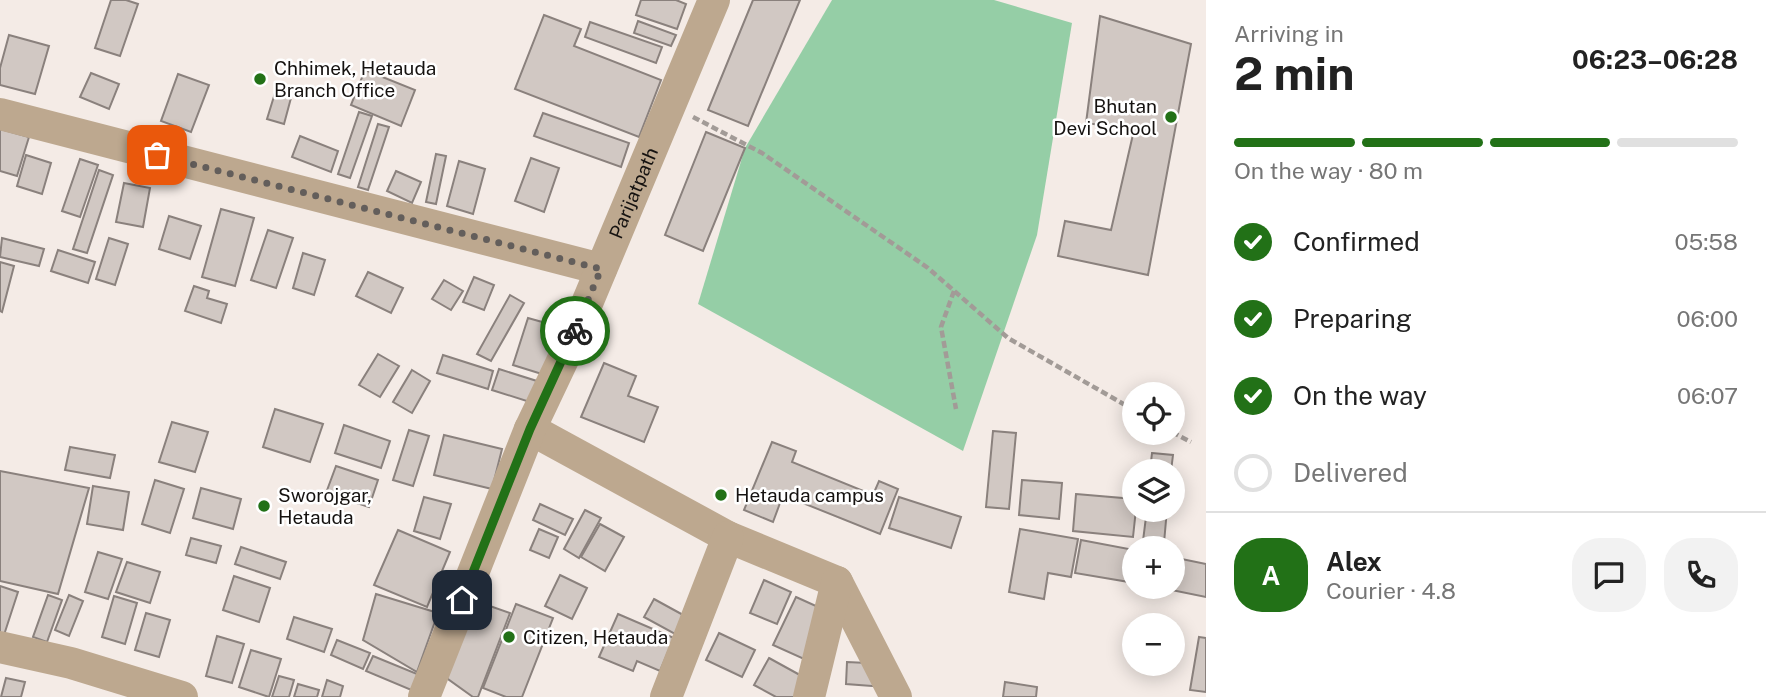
<!DOCTYPE html>
<html lang="en">
<head>
<meta charset="utf-8">
<style>
  body { margin:0; font-family:"Public Sans",sans-serif; background:#f2f2f2; color:#222; height:100vh; display:flex; flex-direction:column; font-size:26px; white-space:nowrap }
  * { box-sizing:border-box; margin:0 }
  p { font-size:23px; color:#767676 }
  .icon { flex:none; width:38px; height:38px; fill:none; stroke:currentColor; stroke-width:2; stroke-linecap:round; stroke-linejoin:round }
  .map { position:relative; flex:1; overflow:hidden }
  .side { display:flex; flex-direction:column; background:#fff; width:560px }
  .side>* { flex:none }
  .controls { position:absolute; left:1122px; top:382px; display:grid; gap:14px }
  .controls a { display:grid; place-items:center; width:63px; height:63px; border-radius:50%; background:#fff; box-shadow:0 4px 18px #0003; font-size:35px }
  .pin { position:absolute; display:grid; place-items:center; width:60px; height:60px; color:#fff; margin:-30px; border-radius:14px; box-shadow:0 4px 10px #0006 }
  .courier { position:absolute; display:grid; place-items:center; width:70px; height:70px; margin:-35px; border:5px solid #227117; border-radius:50%; background:#fff; color:#222; box-shadow:0 2px 9px #0007 }
  .headline em { font-style:normal; font-weight:700 }
  .headline div { display:flex; flex-direction:column-reverse }
  .headline { display:flex; align-items:center; justify-content:space-between; height:119px; padding:0 28px }
  h1 { font-size:46px; font-weight:700; line-height:52px }
  .bar { display:grid; grid-template-columns:repeat(4,1fr); gap:10px 7px; align-content:center; height:84px; padding:0 28px }
  .bar i { height:9px; border-radius:5px; background:#e0e0e0 }
  .bar .current { background:#227117 }
  .bar p { grid-column:span 4 }
  .line { display:flex; align-items:center; gap:18px; padding:0 28px; border-top:2px solid #e0e0e0 }
  .line div { flex:1 }
  .round { display:grid; place-items:center; flex:none; width:74px; height:74px; border-radius:28px; background:#f2f2f2 }
  ol { padding:0 28px; list-style:none }
  li { display:flex; align-items:center; gap:21px; height:77px }
  li p { margin-inline-start:auto }
  li .icon { padding:7px; border-radius:50%; background:#227117; color:#fff; stroke-width:4 }
  li:last-child { color:#767676 }
  li i { width:38px; height:38px; border:4px solid #e0e0e0; border-radius:50% }
  main { display:flex; flex:1; min-height:0 }
  .map>svg:first-child { display:block }
</style>
</head>
<body>
<main>
<div class="map">
<svg width="1206" height="697" viewBox="0 0 1206 697">
  <rect width="100%" height="100%" fill="#f4ebe6"/>
  <polygon fill="#95cea6" points="832,0 994,0 1072,23 1037,235 963,451 698,304 745,148"/>
  <g fill="#d1c8c3" stroke="#8a817d" stroke-width="2">
    <polygon points="111,0 126,0 138,4 120,56 95,48"/>
    <polygon points="641,0 676,0 686,4 677,29 636,15"/>
    <polygon points="753,0 800,0 748,126 708,110"/>
    <polygon points="544,15 581,29 574,46 661,80 639,137 515,89"/>
    <polygon points="1100,16 1191,44 1148,275 1058,256 1065,221 1111,230 1134,130 1086,123"/>
    <polygon points="638,21 676,35 671,46 634,33"/>
    <polygon points="590,22 662,47 656,63 585,37"/>
    <polygon points="9,35 49,46 35,94 0,85 0,68"/>
    <polygon points="365,70 415,90 401,126 351,105"/>
    <polygon points="91,73 119,84 109,109 80,97"/>
    <polygon points="178,74 209,85 191,132 161,121"/>
    <polygon points="275,93 291,98 284,124 267,119"/>
    <polygon points="359,112 372,116 350,178 338,174"/>
    <polygon points="543,113 629,143 621,167 534,136"/>
    <polygon points="378,124 389,127 368,190 358,187"/>
    <polygon points="0,129 29,137 17,176 0,171"/>
    <polygon points="706,132 745,148 703,251 665,235"/>
    <polygon points="300,136 338,151 331,172 292,157"/>
    <polygon points="436,154 446,156 436,204 426,202"/>
    <polygon points="26,155 51,163 42,194 17,186"/>
    <polygon points="531,158 559,168 544,212 515,201"/>
    <polygon points="80,159 98,165 80,217 62,211"/>
    <polygon points="459,161 485,169 473,214 447,206"/>
    <polygon points="99,170 113,175 87,253 73,249"/>
    <polygon points="396,171 421,182 412,203 387,191"/>
    <polygon points="124,183 150,188 143,227 116,222"/>
    <polygon points="221,209 254,218 235,286 202,277"/>
    <polygon points="169,216 201,226 190,259 159,249"/>
    <polygon points="268,230 293,238 276,288 251,280"/>
    <polygon points="2,238 44,249 39,266 0,257"/>
    <polygon points="109,238 128,244 115,285 96,279"/>
    <polygon points="58,250 95,262 88,283 51,271"/>
    <polygon points="303,253 325,260 314,295 293,288"/>
    <polygon points="0,262 14,266 2,312 0,311"/>
    <polygon points="368,272 403,288 391,313 356,296"/>
    <polygon points="474,277 494,285 484,310 463,302"/>
    <polygon points="444,280 463,291 451,310 432,299"/>
    <polygon points="194,286 209,291 207,298 227,304 221,323 185,311"/>
    <polygon points="510,295 524,303 491,361 477,354"/>
    <polygon points="528,318 560,327 545,375 513,365"/>
    <polygon points="378,354 399,366 380,397 359,385"/>
    <polygon points="443,355 493,371 488,389 437,373"/>
    <polygon points="604,363 636,376 628,396 658,407 644,442 581,417"/>
    <polygon points="499,369 540,382 533,403 492,390"/>
    <polygon points="412,370 430,381 412,413 393,402"/>
    <polygon points="275,409 323,424 310,462 263,447"/>
    <polygon points="172,422 208,432 195,472 159,462"/>
    <polygon points="344,425 390,441 381,468 335,453"/>
    <polygon points="409,430 429,436 413,486 393,480"/>
    <polygon points="993,431 1016,433 1009,509 986,507"/>
    <polygon points="444,435 502,449 492,489 434,475"/>
    <polygon points="772,442 796,451 792,462 873,495 879,481 898,489 880,534 783,495 773,522 744,510"/>
    <polygon points="70,447 115,455 110,478 65,470"/>
    <polygon points="1152,453 1173,455 1171,471 1150,471"/>
    <polygon points="336,466 378,480 369,507 326,493"/>
    <polygon points="0,471 89,488 58,594 0,581"/>
    <polygon points="155,480 184,489 170,533 142,524"/>
    <polygon points="1022,480 1062,483 1059,519 1019,515"/>
    <polygon points="93,486 129,492 123,530 87,524"/>
    <polygon points="201,488 241,499 233,529 193,518"/>
    <polygon points="1076,494 1134,499 1134,509 1136,509 1133,537 1073,531"/>
    <polygon points="424,497 451,504 440,539 414,531"/>
    <polygon points="899,497 961,517 951,548 889,528"/>
    <polygon points="540,504 573,519 565,535 533,520"/>
    <polygon points="1147,509 1167,509 1164,543 1143,541"/>
    <polygon points="585,510 601,518 579,558 564,549"/>
    <polygon points="600,524 624,537 605,571 581,557"/>
    <polygon points="539,529 558,537 549,558 530,550"/>
    <polygon points="1020,529 1078,539 1071,577 1048,573 1044,599 1009,592"/>
    <polygon points="398,530 450,552 427,607 374,585"/>
    <polygon points="191,538 221,546 216,563 186,555"/>
    <polygon points="1081,540 1134,550 1129,582 1075,573"/>
    <polygon points="241,547 286,562 280,579 235,564"/>
    <polygon points="98,552 122,559 108,599 85,592"/>
    <polygon points="1172,557 1206,564 1206,597 1152,586 1172,586"/>
    <polygon points="127,562 160,572 150,603 116,592"/>
    <polygon points="560,575 587,588 572,619 545,606"/>
    <polygon points="234,576 270,588 259,622 223,610"/>
    <polygon points="764,580 791,592 777,624 750,613"/>
    <polygon points="0,586 18,592 3,638 0,637"/>
    <polygon points="376,594 438,613 417,672 363,640"/>
    <polygon points="48,595 62,600 47,642 33,637"/>
    <polygon points="69,595 83,601 69,636 55,630"/>
    <polygon points="114,596 137,603 125,644 102,637"/>
    <polygon points="796,597 827,611 804,659 773,645"/>
    <polygon points="467,598 510,613 478,697 473,697 441,674"/>
    <polygon points="654,599 685,616 675,634 644,617"/>
    <polygon points="516,604 553,618 522,697 506,697 483,688"/>
    <polygon points="146,613 170,620 159,657 135,650"/>
    <polygon points="618,614 674,638 660,671 637,661 633,671 599,657"/>
    <polygon points="294,617 332,629 324,652 287,639"/>
    <polygon points="719,633 755,650 742,677 706,660"/>
    <polygon points="217,636 244,644 232,683 206,676"/>
    <polygon points="1199,637 1206,638 1206,692 1190,690"/>
    <polygon points="337,640 370,653 363,669 331,655"/>
    <polygon points="251,650 281,659 269,697 239,687"/>
    <polygon points="373,656 422,676 416,692 366,671"/>
    <polygon points="769,658 809,680 800,697 776,697 754,685"/>
    <polygon points="847,662 887,664 885,687 846,684"/>
    <polygon points="279,676 294,680 289,697 272,697"/>
    <polygon points="6,678 25,682 21,697 1,697"/>
    <polygon points="327,680 343,686 340,697 322,697"/>
    <polygon points="1005,682 1037,687 1036,697 1003,697"/>
    <polygon points="298,684 319,690 317,697 294,697"/>
  </g>
  <g fill="none" stroke-linecap="round" stroke-linejoin="round">
    <g stroke="#a29b97" stroke-width="4.5" stroke-dasharray="7 3.5" stroke-linecap="butt">
      <polyline points="693,117 762,153 928,268 1008,338 1134,410"/>
      <polyline points="954,291 941,327 956,409"/>
      <polyline points="1172,432 1191,442"/>
    </g>
    <g stroke="#bda88f" stroke-width="32">
      <polyline points="0,114 601,269"/>
      <polyline points="530,429 728,537 837,582 896,697"/>
      <polyline points="0,647 71,663 182,697"/>
      <path id="s1" d="M 424,697 L 530,429 L 567,351 L 714,0"/>
      <polyline points="666,697 728,537"/>
      <polyline points="809,697 837,582"/>
    </g>
  </g>
  <g fill="none" stroke-linecap="round" stroke-linejoin="round">
    <polyline stroke="#635e5b" stroke-width="7" stroke-dasharray="0 12.6" points="157,155 601,269 575,331"/>
    <polyline stroke="#227117" stroke-width="9" points="462,600 530,429 575,331"/>
  </g>
  <g fill="#227117" stroke="#fff" stroke-width="2.5">
    <circle cx="260" cy="79" r="7"/>
    <circle cx="1171" cy="117" r="7"/>
    <circle cx="721" cy="495" r="7"/>
    <circle cx="264" cy="506" r="7"/>
    <circle cx="509" cy="637" r="7"/>
  </g>
  <g text-anchor="middle" dominant-baseline="central" stroke-width="5" stroke-linejoin="round" paint-order="stroke">
    <g font-size="19" fill="#151210" stroke="#fff" text-anchor="start">
      <text x="274" y="68">Chhimek, Hetauda<tspan x="274" dy="22">Branch Office</tspan></text>
      <text x="1157" y="106" text-anchor="end">Bhutan<tspan x="1157" dy="22">Devi School</tspan></text>
      <text x="278" y="495">Sworojgar,<tspan x="278" dy="22">Hetauda</tspan></text>
      <text x="735" y="495">Hetauda campus</text>
      <text x="523" y="637">Citizen, Hetauda</text>
    </g>
    <g font-size="19" fill="#151210" stroke="#fff">
      <text stroke="none"><textPath href="#s1" startOffset="546">Parijatpath</textPath></text>
    </g>
  </g>
</svg>
<div class="controls">
<a><svg class="icon" aria-label="locate" viewBox="0 0 24 24"><circle cx="12" cy="12" r="6"/><path d="M12 2v4M12 18v4M2 12h4M18 12h4"/></svg></a>
<a><svg class="icon" aria-label="layers" viewBox="0 0 24 24"><path d="M12 4l9 5-9 5-9-5zM3 14l9 5 9-5"/></svg></a>
<a>+</a>
<a>−</a>
</div>
<div class="pin" style="left:157px;top:155px;background:#ea580c"><svg class="icon" aria-label="bag" viewBox="0 0 24 24"><path d="M5 8h14l-1 12H6zM9 8a3 3 0 0 1 6 0"/></svg></div>
<div class="pin" style="left:462px;top:600px;background:#1f2937"><svg class="icon" aria-label="home" viewBox="0 0 24 24"><path d="M3 11l9-7 9 7M6 9v11h12V9"/></svg></div>
<div class="courier" style="left:575px;top:331px"><svg class="icon" aria-label="bike" viewBox="0 0 24 24"><circle cx="6" cy="16" r="4"/><circle cx="18" cy="16" r="4"/><path d="M6 16l4-8h5l3 8M10 8l3 8H6M13 5h3"/></svg></div>
</div>
<section class="side">
<div class="headline"><div><h1>2 min</h1><p>Arriving in</p></div><em>06:23–06:28</em></div>
<div class="bar"><i class="current"></i><i class="current"></i><i class="current"></i><i></i><p>On the way · 80 m</p></div>
<ol>
<li><svg class="icon" aria-label="check" viewBox="0 0 24 24"><path d="M5 12l5 5 9-10"/></svg>Confirmed<p>05:58</p></li>
<li><svg class="icon" aria-label="check" viewBox="0 0 24 24"><path d="M5 12l5 5 9-10"/></svg>Preparing<p>06:00</p></li>
<li><svg class="icon" aria-label="check" viewBox="0 0 24 24"><path d="M5 12l5 5 9-10"/></svg>On the way<p>06:07</p></li>
<li><i></i>Delivered</li>
</ol>
<div class="line" style="height:126px"><b class="round" style="background:#227117;color:#fff">A</b><div><b>Alex</b><p>Courier · 4.8</p></div><a class="round"><svg class="icon" aria-label="chat" viewBox="0 0 24 24"><path d="M4 5h16v11H9l-5 4z"/></svg></a><a class="round"><svg class="icon" aria-label="phone" viewBox="0 0 24 24"><path d="M5 4h4l2 5-3 2q2 4 5 5l2-3 5 2v4C11 20 4 13 5 4z"/></svg></a></div>
</section>
</main>
</body>
</html>
